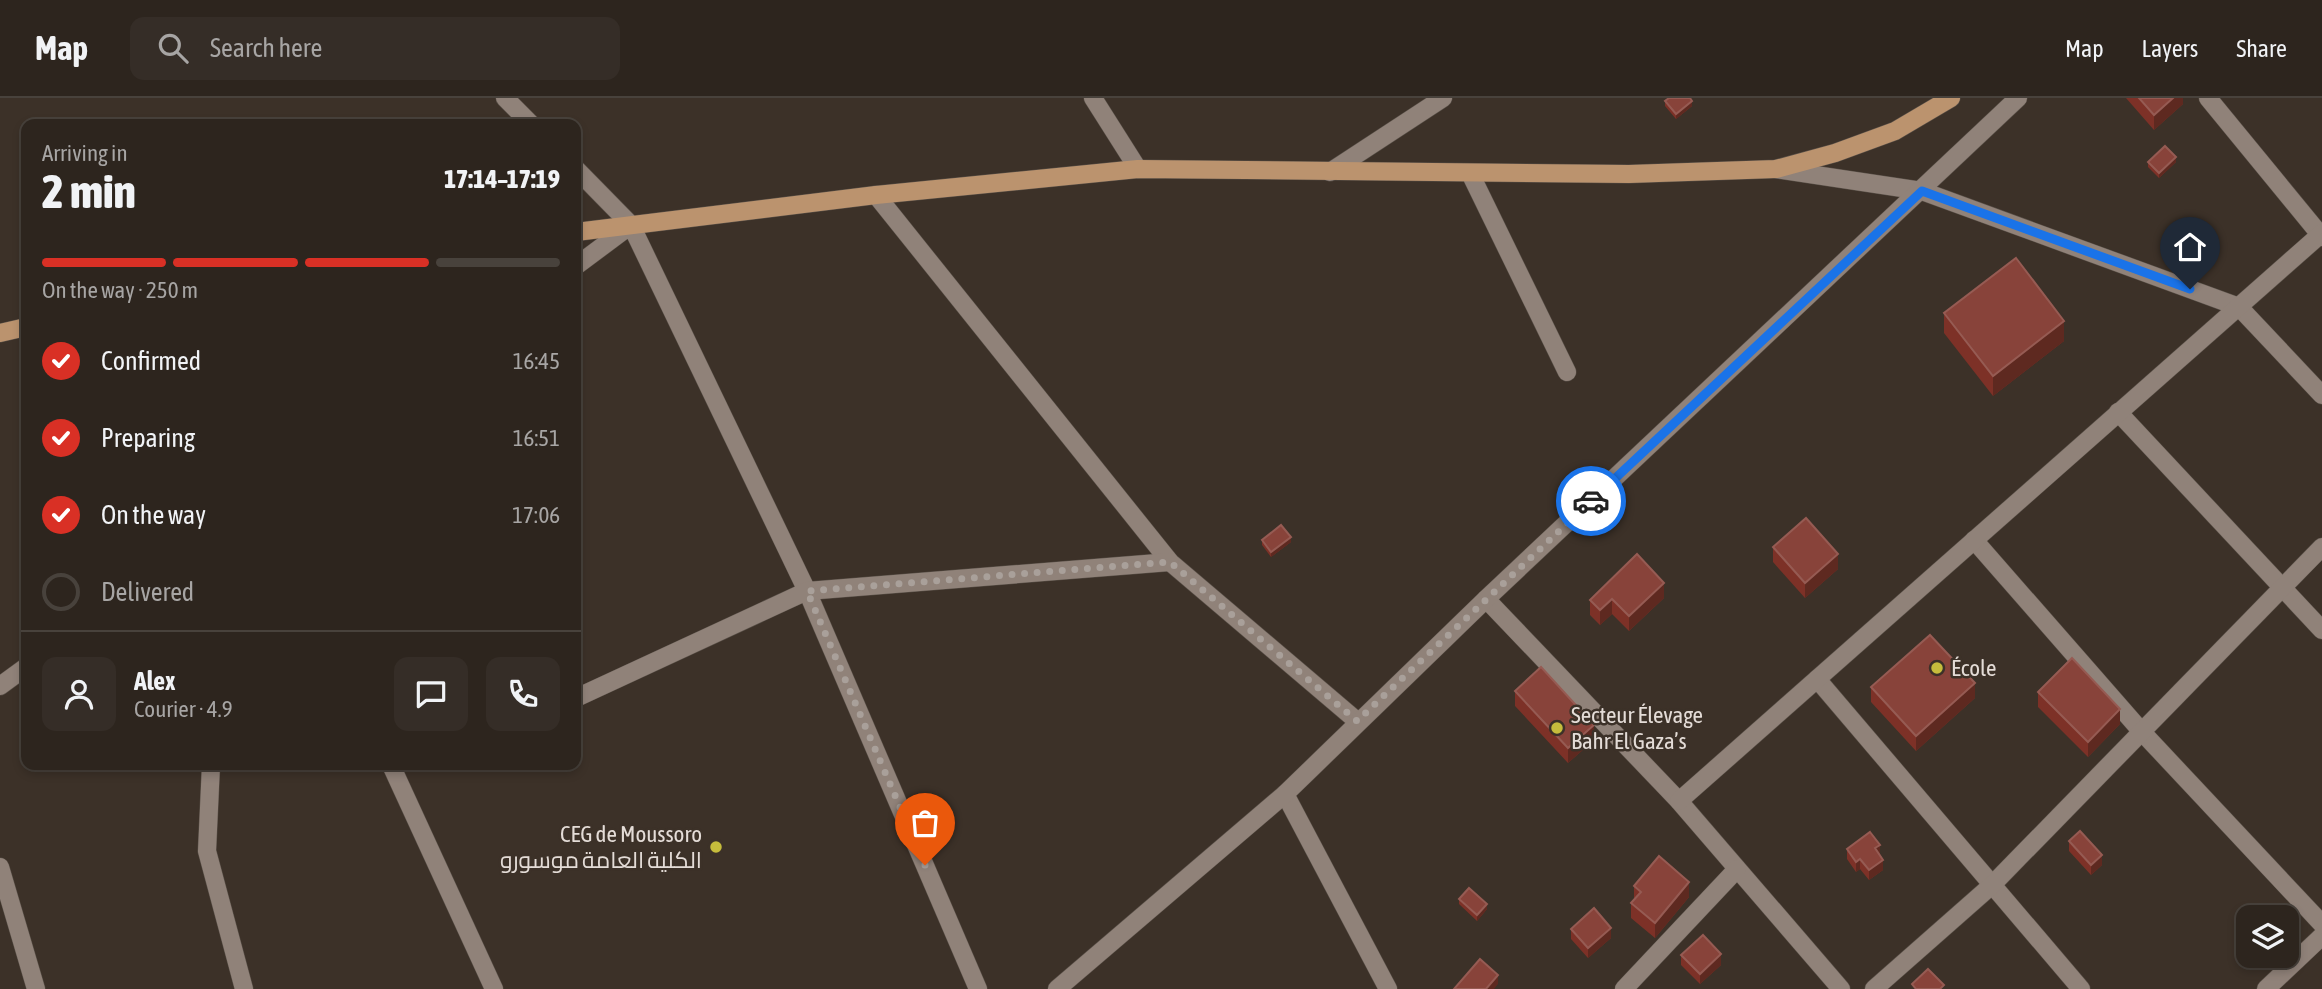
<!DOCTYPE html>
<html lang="en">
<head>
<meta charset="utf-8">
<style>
  body { margin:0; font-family:"Asap Condensed",Cairo,sans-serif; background:#352d27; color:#f1f3f6; height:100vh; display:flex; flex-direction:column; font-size:26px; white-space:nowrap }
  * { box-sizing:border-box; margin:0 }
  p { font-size:23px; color:#a7a5a4 }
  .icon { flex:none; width:38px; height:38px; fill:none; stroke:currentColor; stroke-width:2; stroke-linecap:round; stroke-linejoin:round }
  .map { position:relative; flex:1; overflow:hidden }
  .panel { position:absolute; left:21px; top:21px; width:560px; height:651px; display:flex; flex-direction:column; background:#2d251e; border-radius:14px; box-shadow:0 4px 10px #0003,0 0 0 2px #48423c }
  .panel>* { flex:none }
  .controls { position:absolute; left:2236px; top:807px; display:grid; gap:14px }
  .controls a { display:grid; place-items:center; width:63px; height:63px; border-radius:14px; background:#2d251e; box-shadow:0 4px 10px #0003,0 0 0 2px #48423c; font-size:35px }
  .pin { position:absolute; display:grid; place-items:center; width:60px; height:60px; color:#fff; margin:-72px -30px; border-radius:50% 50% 50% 0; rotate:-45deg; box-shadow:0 0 7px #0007 }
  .pin .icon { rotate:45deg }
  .courier { position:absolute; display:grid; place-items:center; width:70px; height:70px; margin:-35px; border:5px solid #1a73e8; border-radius:50%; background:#fff; color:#222; box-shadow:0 2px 9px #0007 }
  .head em { font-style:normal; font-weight:800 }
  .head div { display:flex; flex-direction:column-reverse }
  .head { display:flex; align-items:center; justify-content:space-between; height:119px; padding:0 21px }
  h1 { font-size:46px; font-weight:800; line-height:52px }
  .bar { display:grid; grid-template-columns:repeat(4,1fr); gap:10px 7px; align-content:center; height:84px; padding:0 21px }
  .bar i { height:9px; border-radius:5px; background:#48423c }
  .bar .on { background:#d93025 }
  .bar p { grid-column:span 4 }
  .line { display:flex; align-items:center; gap:18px; padding:0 21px; border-top:2px solid #48423c }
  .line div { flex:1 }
  .round { display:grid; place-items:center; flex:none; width:74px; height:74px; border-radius:14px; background:#352d27 }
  ol { padding:0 21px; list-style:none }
  li { display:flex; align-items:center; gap:21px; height:77px }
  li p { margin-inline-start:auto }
  li .icon { padding:7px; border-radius:50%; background:#d93025; color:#fff; stroke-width:4 }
  li:last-child { color:#a7a5a4 }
  li i { width:38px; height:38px; border:4px solid #48423c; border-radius:50% }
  header { display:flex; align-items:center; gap:42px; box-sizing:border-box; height:98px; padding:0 35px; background:#2d251e; border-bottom:2px solid #48423c }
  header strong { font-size:33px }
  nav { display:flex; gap:38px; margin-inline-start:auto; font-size:24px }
  .search { width:490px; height:63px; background:#352d27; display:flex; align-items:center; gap:18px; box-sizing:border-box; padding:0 24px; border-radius:14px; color:#a7a5a4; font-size:26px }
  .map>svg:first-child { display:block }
</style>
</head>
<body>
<header>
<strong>Map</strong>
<div class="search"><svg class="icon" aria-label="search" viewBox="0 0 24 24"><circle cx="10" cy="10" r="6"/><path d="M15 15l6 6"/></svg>Search here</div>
<nav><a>Map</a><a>Layers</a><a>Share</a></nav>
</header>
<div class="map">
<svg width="2322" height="891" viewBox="0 0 2322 891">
  <rect width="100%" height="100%" fill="#3c3128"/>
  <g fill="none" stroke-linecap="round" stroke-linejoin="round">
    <g stroke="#595048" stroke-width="19">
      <g id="minor">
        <polyline points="505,0 531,26"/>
        <polyline points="1093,0 1138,71"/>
        <polyline points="2208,0 2322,139"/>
        <polyline points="576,71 631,127"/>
        <polyline points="1776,71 1922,93 2239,209 2322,297"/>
        <polyline points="1330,74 1443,0"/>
        <polyline points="1470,75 1567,274"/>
        <polyline points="876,97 1170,464 1357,623"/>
        <polyline points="576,168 631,127 807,493 978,891"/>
        <polyline points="2118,314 2322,532"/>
        <polyline points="1974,442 2142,634 2322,826"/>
        <polyline points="1486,501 1679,703 1841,891"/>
        <polyline points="1817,581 2081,891"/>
        <polyline points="0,588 26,569"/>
        <polyline points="576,600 807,493 1170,464"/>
        <polyline points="211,667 207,753 244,891"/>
        <polyline points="391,667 494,891"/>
        <polyline points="1285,696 1388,891"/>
        <polyline points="1679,703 2322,135"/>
        <polyline points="0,769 36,891"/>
        <polyline points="1057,891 1285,696 1486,501 2018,0"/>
        <polyline points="1624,891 1737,771"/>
        <polyline points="1874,891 1992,787 2322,449"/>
        <polyline points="2266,891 2322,838"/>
      </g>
    </g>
    <g stroke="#595048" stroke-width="19">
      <g id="major">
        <polyline points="576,134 876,97 1138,71 1629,76 1776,71 1835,55 1895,33 1951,0"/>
        <polyline points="0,235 26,229"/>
      </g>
    </g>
    <use href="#minor" stroke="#908279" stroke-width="18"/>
    <use href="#major" stroke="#bb936e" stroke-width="18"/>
  </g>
  <g fill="#7d3127">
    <polygon points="2126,0 2183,0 2183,6 2154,32"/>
    <polygon points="1665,3 1692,8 1676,21 1665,8"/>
    <polygon points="2148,64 2176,64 2159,80 2148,69"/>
    <polygon points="1944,215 2064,243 1993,298 1944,235"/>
    <polygon points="1262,442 1291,444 1271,459 1262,447"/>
    <polygon points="1773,449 1838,471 1805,500 1773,464"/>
    <polygon points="1664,500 1629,533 1612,516 1600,527 1590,517 1590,502"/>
    <polygon points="1871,589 1975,600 1916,653 1871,604"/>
    <polygon points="1515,593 1594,642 1568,665 1515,608"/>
    <polygon points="2038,594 2120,626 2088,659 2038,609"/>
    <polygon points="2069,743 2102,767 2091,777 2069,753"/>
    <polygon points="1847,751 1880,757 1883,772 1869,782 1860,771 1856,774 1847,761"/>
    <polygon points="1634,788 1689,799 1655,840 1631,820 1631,805 1634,802"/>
    <polygon points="1459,801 1487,811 1477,823 1459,806"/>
    <polygon points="1571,831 1611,840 1588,860 1571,841"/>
    <polygon points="1681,857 1721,867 1700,886 1681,867"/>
  </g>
  <g fill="#5e2920">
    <polygon points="2173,0 2183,0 2183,6 2154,32 2154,17"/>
    <polygon points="1692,3 1692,8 1676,21 1676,16"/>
    <polygon points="2176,59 2176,64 2159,80 2159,75"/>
    <polygon points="2064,223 2064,243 1993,298 1993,278"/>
    <polygon points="1291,439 1291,444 1271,459 1271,454"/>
    <polygon points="1838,456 1838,471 1805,500 1805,485"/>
    <polygon points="1664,485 1664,500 1629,533 1629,518"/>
    <polygon points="1612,501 1612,516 1600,527 1600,512"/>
    <polygon points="1975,585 1975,600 1916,653 1916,638"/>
    <polygon points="2120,611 2120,626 2088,659 2088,644"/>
    <polygon points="1594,627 1594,642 1568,665 1568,650"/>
    <polygon points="1880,747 1880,757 1875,750"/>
    <polygon points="2102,757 2102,767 2091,777 2091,767"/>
    <polygon points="1860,761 1860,771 1856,774 1856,764"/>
    <polygon points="1883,762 1883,772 1869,782 1869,772"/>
    <polygon points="1689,784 1689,799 1655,840 1655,825"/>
    <polygon points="1487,806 1487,811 1477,823 1477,817"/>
    <polygon points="1611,830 1611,840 1588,860 1588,850"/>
    <polygon points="1721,856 1721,867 1700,886 1700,876"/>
    <polygon points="1498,877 1498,886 1494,891 1486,891"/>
  </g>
  <g fill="#88433a" stroke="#965b53" stroke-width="2">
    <polygon points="1669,0 1690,0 1692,3 1676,16 1665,3"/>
    <polygon points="2139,0 2173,0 2154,17"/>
    <polygon points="2165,48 2176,59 2159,75 2148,64"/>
    <polygon points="2016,160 2064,223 1993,278 1944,215"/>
    <polygon points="1806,420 1838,456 1805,485 1773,449"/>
    <polygon points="1281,427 1291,439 1271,454 1262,442"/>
    <polygon points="1637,456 1664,485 1629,518 1612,501 1600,512 1590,502"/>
    <polygon points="1930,537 1975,585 1916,638 1871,589"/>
    <polygon points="2072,560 2120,611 2088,644 2038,594"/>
    <polygon points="1541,569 1594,627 1568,650 1515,593"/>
    <polygon points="2080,733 2102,757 2091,767 2069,743"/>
    <polygon points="1870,734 1880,747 1875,750 1883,762 1869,772 1860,761 1856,764 1847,751"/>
    <polygon points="1659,758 1689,784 1655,825 1631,805 1641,794 1634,788"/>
    <polygon points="1469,790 1487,806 1477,817 1459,801"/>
    <polygon points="1594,810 1611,830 1588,850 1571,831"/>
    <polygon points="1703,837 1721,856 1700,876 1681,857"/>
    <polygon points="1480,861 1498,877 1486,891 1454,891"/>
    <polygon points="1928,871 1944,887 1940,891 1916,891 1912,886"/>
  </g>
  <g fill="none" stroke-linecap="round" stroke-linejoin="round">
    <polyline stroke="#a9a09a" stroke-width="7" stroke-dasharray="0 12.6" points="925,767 807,493 1170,464 1357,623 1591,403"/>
    <polyline stroke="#1a73e8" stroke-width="9" points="1591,403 1922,93 2190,191"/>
  </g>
  <g fill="#c6bc3c" stroke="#3c3128" stroke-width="2.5">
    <circle cx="1937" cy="570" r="7"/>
    <circle cx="1557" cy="630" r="7"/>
    <circle cx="716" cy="749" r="7"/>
  </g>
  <g text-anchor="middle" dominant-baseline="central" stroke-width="5" stroke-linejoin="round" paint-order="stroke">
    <g font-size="23" fill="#e4dcd7" stroke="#3c3128" text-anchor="start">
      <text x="1951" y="570">École</text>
      <text x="1571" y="617">Secteur Élevage<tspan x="1571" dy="26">Bahr El Gaza’s</tspan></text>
      <text x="702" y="736" text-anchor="end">CEG de Moussoro<tspan x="702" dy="26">الكلية العامة موسورو</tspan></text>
    </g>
  </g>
</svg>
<div class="controls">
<a><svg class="icon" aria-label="layers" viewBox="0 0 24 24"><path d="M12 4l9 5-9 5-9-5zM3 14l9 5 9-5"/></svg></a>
</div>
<div class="pin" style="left:925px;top:767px;background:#ea580c"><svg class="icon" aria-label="bag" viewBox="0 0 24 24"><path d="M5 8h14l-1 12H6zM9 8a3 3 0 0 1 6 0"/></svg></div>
<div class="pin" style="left:2190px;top:191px;background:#1f2937"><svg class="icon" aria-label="home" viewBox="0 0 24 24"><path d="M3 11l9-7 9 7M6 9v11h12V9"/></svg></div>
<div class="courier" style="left:1591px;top:403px"><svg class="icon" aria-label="car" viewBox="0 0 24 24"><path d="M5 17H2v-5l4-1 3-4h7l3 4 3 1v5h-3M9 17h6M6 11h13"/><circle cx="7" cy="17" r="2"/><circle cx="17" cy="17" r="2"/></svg></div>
<section class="panel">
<div class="head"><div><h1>2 min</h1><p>Arriving in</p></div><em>17:14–17:19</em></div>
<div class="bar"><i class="on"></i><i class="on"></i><i class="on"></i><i></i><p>On the way · 250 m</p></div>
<ol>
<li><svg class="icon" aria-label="check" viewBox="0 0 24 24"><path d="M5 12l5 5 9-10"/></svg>Confirmed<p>16:45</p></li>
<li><svg class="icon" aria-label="check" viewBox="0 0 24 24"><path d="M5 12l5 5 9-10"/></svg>Preparing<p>16:51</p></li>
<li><svg class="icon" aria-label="check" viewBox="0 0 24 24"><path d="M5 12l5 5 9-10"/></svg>On the way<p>17:06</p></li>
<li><i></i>Delivered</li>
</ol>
<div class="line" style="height:126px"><a class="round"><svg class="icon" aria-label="person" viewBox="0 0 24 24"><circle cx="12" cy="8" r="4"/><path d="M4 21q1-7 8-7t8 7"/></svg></a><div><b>Alex</b><p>Courier · 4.9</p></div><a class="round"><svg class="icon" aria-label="chat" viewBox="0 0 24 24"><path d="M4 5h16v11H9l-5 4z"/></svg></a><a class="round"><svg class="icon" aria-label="phone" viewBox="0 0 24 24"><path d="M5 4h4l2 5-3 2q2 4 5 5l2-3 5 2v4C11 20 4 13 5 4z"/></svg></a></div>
</section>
</div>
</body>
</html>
